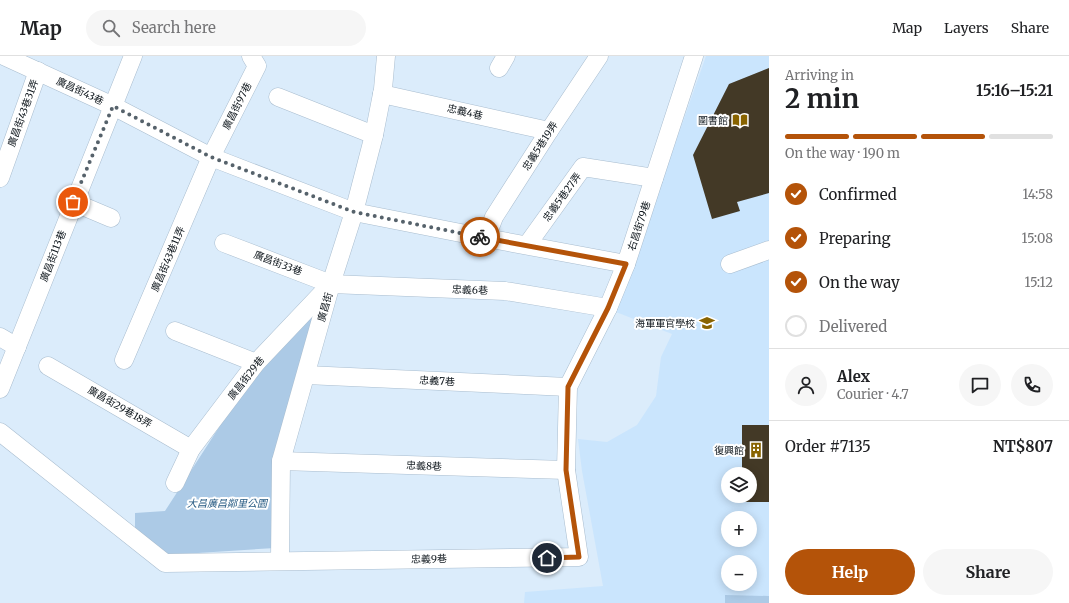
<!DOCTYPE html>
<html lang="en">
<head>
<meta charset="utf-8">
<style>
  body { margin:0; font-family:Merriweather,"Noto Sans TC",serif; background:#f6f6f6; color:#202124; height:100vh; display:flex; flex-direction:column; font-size:15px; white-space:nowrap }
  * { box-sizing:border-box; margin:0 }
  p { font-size:13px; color:#757577 }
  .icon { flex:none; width:22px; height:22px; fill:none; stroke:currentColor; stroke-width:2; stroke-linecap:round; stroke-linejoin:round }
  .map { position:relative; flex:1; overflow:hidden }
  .details { display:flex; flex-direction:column; background:#fff; width:300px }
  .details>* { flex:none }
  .fabs { position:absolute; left:721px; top:411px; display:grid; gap:8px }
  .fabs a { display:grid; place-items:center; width:36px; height:36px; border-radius:50%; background:#fff; box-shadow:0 2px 10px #0003; font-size:20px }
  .pin { position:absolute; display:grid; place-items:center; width:34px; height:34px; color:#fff; margin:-17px; border:2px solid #fff; border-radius:50%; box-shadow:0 1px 4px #0007 }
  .courier { position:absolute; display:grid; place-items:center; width:40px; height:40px; margin:-20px; border:3px solid #b45309; border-radius:50%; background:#fff; color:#222; box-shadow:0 1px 5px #0007 }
  .headline em { font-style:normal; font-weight:700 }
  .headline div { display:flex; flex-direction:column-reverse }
  .headline { display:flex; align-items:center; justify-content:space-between; height:68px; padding:0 16px }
  h1 { font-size:26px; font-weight:700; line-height:30px }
  .bar { display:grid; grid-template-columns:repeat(4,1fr); gap:6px 4px; align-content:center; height:48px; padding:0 16px }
  .bar i { height:5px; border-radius:3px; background:#e0e0e0 }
  .bar .on { background:#b45309 }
  .bar p { grid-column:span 4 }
  .line { display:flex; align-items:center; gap:10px; padding:0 16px; border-top:1px solid #e0e0e0 }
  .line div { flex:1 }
  .round { display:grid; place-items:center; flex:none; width:42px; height:42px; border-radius:21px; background:#f6f6f6 }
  ol { padding:0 16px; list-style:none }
  li { display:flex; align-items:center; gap:12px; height:44px }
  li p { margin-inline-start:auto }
  li .icon { padding:4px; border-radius:50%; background:#b45309; color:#fff; stroke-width:4 }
  li:last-child { color:#757577 }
  li i { width:22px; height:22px; border:2px solid #e0e0e0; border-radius:50% }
  .primary-button { display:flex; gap:8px; margin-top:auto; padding:8px 16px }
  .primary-button a { flex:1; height:46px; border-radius:24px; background:#b45309; color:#fff; font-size:16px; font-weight:700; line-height:46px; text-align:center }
  .primary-button a+a { background:#f6f6f6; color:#202124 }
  header { display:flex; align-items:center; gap:24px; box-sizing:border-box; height:56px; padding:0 20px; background:#fff; border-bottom:1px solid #e0e0e0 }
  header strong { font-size:19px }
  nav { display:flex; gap:22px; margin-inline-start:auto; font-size:14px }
  .search { width:280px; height:36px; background:#f6f6f6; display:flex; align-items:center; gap:10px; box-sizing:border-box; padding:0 14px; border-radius:22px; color:#757577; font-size:15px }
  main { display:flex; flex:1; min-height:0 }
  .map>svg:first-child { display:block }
</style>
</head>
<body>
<header>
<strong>Map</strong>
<div class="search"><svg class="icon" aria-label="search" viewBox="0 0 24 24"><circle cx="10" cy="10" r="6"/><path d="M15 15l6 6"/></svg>Search here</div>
<nav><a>Map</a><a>Layers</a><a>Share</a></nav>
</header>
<main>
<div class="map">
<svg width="769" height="547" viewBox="0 0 769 547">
  <rect width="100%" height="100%" fill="#dbecfb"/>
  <path fill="#cae5fd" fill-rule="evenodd" d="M 706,0 L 769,0 L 769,547 L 524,547 L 525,536 L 603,530 L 582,415 L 578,383 L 607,386 L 637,369 L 656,340 L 661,301 L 672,278 L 616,256 ZM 728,418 L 750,418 L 750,440 L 728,440 ZM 728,462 L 750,462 L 750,484 L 728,484 ZM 728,506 L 750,506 L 750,528 L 728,528 Z"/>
  <g fill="#accae6">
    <polygon points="321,248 275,492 167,499 135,475 135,457 165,455 254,317"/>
    <polygon points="725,539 769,540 769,547 725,547"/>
  </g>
  <g fill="#433926">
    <polygon points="769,12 769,137 737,146 740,155 712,163 693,99 729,28"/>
    <polygon points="742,369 769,369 769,446 742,446 742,440 750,440 750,418 742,418"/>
  </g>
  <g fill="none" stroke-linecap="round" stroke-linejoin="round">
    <g stroke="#a9bdcf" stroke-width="19">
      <g id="minor">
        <polyline points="4,0 113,50 211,101 354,156 486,182 626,208"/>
        <polyline points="499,12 506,0"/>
        <polyline points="382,38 549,75"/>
        <polyline points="278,41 374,79"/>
        <polyline points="0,122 38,15"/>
        <polyline points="73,146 111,162"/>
        <polyline points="486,182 494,161 549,75 599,0"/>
        <polyline points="224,187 331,228 505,235 608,252"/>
        <polyline points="527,189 583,111 654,122"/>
        <polyline points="730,208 769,194"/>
        <polyline points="175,275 256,307"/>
        <polyline points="0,281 17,291"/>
        <polyline points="124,304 211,101 257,10 251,0"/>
        <polyline points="48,310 191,393"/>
        <polyline points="306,319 568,331"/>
        <polyline points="0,333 133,0"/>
        <polyline points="0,376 165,507 579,501 566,414 568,331 608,252 626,208 694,0"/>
        <polyline points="281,405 566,414"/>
        <polyline points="175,427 191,393 256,307 329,230"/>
        <polyline points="280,504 281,405 331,228 354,156 374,79 383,33 386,0"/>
      </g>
    </g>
    <use href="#minor" stroke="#fff" stroke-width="18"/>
  </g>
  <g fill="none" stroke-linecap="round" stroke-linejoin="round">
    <polyline stroke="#56626b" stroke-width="4" stroke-dasharray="0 7.2" points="73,146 113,50 211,101 354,156 480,181"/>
    <polyline stroke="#b45309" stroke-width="5" points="480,181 626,208 608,252 568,331 566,414 579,501 547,502"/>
  </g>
  <defs>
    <g id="library-bare" transform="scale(1.2)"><path d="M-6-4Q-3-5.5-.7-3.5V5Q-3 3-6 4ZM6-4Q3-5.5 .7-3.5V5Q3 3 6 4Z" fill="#886300" stroke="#fff" stroke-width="2.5" paint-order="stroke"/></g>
    <g id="university-bare" transform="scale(1.2)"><path d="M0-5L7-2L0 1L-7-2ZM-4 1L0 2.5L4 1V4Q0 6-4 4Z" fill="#886300" stroke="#fff" stroke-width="2.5" paint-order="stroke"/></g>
    <g id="building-bare" transform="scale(1.2)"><path d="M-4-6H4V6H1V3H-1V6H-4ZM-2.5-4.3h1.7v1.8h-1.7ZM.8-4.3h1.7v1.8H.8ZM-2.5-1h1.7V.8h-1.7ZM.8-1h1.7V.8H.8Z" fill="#886300" stroke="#fff" stroke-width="2.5" paint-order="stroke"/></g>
  </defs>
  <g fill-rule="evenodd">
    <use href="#library-bare" x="740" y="64"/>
    <use href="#university-bare" x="707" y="267"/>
    <use href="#building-bare" x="756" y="394"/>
  </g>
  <g text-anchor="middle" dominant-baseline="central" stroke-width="4" stroke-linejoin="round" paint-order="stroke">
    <g font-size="10" fill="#0f171d" stroke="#fff">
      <text transform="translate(80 35) rotate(25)">廣昌街43巷</text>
      <text transform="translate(237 50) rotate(-63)">廣昌街97巷</text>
      <text transform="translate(465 56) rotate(13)">忠義4巷</text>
      <text transform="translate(23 57) rotate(-70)">廣昌街43巷31弄</text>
      <text transform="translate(540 90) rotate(-57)">忠義5巷19弄</text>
      <text transform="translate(562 141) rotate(-54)">忠義5巷27弄</text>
      <text transform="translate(639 170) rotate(-72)">右昌街79巷</text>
      <text transform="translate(53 200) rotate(-69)">廣昌街113巷</text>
      <text transform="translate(168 203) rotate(-67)">廣昌街43巷11弄</text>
      <text transform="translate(278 207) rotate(21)">廣昌街33巷</text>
      <text transform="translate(470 234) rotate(2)">忠義6巷</text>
      <text transform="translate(325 251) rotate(-74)">廣昌街</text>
      <text transform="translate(246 322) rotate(-52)">廣昌街29巷</text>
      <text transform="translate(437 325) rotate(3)">忠義7巷</text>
      <text transform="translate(120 351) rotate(30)">廣昌街29巷18弄</text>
      <text transform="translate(424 410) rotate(2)">忠義8巷</text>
      <text transform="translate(429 503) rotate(-1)">忠義9巷</text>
    </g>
    <g font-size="10" fill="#0f171d" stroke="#fff" text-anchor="end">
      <text x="728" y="64">圖書館</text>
      <text x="695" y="267">海軍軍官學校</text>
      <text x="744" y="394">復興館</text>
    </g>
    <g font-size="10" font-style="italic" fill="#265a82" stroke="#fff">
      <text x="227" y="447">大昌廣昌鄰里公園</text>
    </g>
  </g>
</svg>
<div class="fabs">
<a><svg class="icon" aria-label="layers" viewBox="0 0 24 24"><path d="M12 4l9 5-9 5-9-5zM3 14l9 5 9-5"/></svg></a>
<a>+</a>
<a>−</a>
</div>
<div class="pin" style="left:73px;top:146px;background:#ea580c"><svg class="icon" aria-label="bag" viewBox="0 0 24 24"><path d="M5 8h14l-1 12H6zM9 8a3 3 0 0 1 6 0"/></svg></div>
<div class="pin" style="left:547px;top:502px;background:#1f2937"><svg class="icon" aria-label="home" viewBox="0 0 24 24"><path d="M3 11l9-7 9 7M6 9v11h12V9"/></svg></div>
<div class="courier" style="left:480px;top:181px"><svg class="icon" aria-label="bike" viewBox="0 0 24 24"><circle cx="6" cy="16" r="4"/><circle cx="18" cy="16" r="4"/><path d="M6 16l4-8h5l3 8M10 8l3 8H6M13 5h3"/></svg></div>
</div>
<section class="details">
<div class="headline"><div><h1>2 min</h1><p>Arriving in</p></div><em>15:16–15:21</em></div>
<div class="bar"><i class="on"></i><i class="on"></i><i class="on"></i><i></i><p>On the way · 190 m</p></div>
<ol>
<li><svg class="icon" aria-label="check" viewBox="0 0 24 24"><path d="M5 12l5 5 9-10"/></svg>Confirmed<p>14:58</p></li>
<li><svg class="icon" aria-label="check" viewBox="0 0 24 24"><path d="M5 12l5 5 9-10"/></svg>Preparing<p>15:08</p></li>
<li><svg class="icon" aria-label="check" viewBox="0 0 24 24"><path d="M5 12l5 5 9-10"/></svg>On the way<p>15:12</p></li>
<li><i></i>Delivered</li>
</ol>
<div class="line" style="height:72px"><a class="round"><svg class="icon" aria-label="person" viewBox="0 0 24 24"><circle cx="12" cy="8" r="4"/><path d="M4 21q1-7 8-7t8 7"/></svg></a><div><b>Alex</b><p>Courier · 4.7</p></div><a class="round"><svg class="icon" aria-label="chat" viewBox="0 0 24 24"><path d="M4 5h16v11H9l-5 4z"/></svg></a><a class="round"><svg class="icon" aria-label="phone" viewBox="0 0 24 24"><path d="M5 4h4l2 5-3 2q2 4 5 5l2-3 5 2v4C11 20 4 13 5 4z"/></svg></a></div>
<div class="line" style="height:52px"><div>Order #7135</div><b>NT$807</b></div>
<div class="primary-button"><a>Help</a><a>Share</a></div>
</section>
</main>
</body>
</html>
